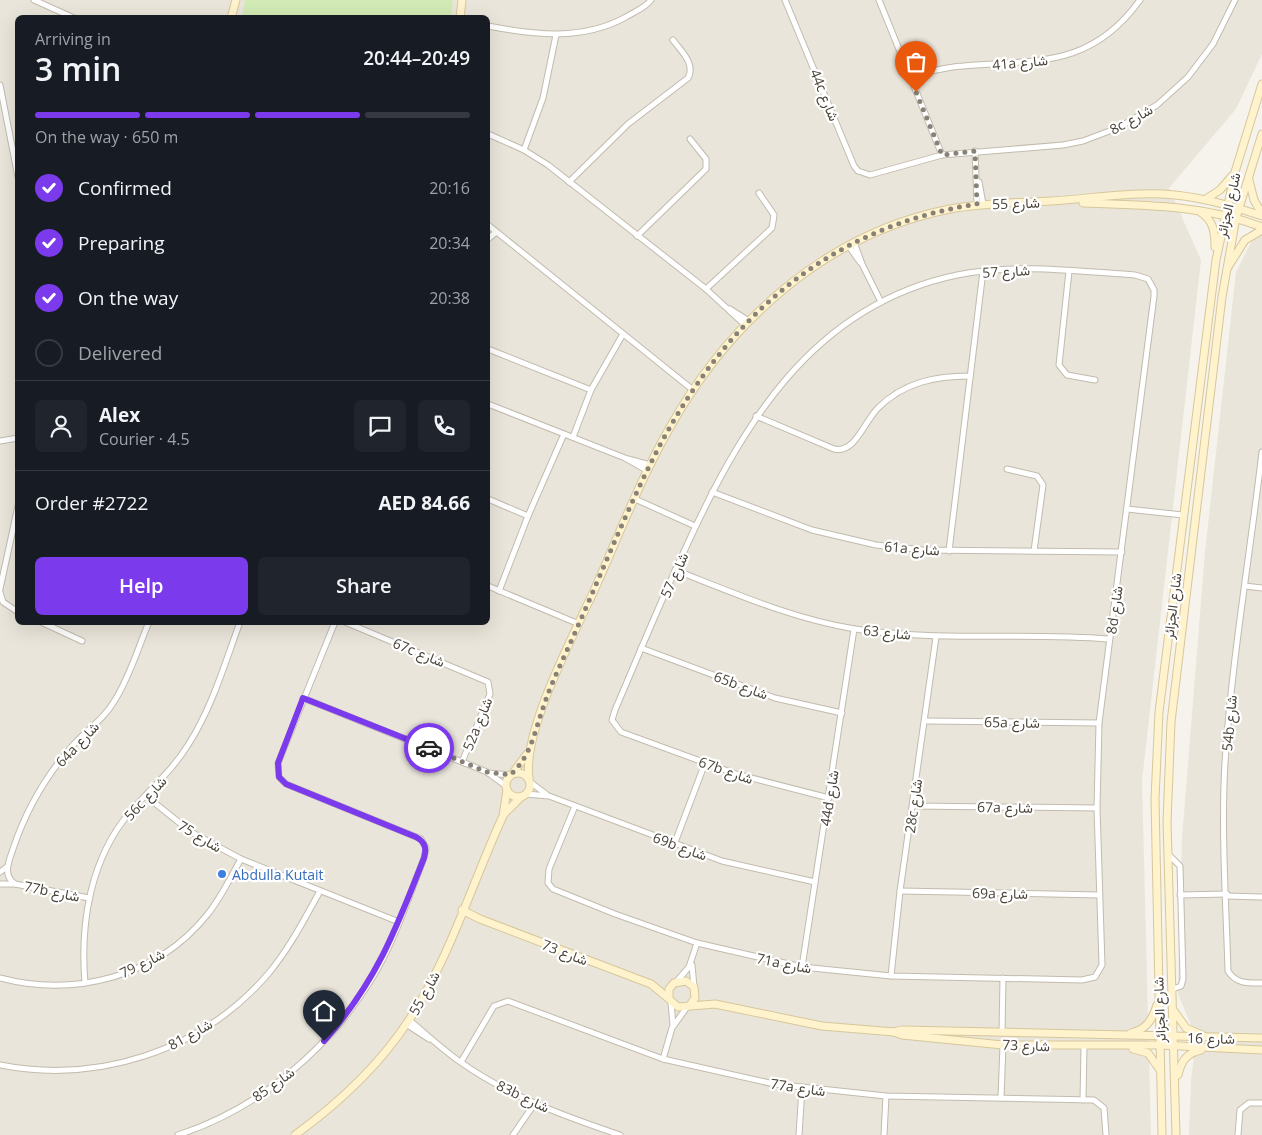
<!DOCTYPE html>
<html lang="en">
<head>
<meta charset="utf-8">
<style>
  body { margin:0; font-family:"Open Sans",Vazirmatn,sans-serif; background:#20242c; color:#f1f3f6; height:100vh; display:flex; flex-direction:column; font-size:19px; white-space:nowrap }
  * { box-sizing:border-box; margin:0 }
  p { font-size:16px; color:#9ea1a6 }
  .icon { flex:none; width:28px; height:28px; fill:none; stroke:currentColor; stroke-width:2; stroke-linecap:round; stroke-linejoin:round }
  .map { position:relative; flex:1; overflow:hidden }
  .side { position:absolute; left:15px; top:15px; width:475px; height:610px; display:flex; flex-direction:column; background:#171b24; border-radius:8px; box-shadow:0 5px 20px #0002 }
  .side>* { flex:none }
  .pin { position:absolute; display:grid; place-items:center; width:42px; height:42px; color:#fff; margin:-51px -21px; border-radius:50% 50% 50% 0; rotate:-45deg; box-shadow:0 0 5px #0007 }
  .pin .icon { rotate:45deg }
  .courier { position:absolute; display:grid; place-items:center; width:50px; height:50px; margin:-25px; border:4px solid #7c3aed; border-radius:50%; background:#fff; color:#222; box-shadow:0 1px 6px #0007 }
  .headline em { font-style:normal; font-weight:600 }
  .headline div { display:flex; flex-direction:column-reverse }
  .headline { display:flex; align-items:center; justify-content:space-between; height:85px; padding:0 20px }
  h1 { font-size:32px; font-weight:600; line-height:38px }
  .bar { display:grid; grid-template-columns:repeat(4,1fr); gap:8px 5px; align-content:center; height:60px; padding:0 20px }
  .bar i { height:6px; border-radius:4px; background:#363941 }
  .bar .current { background:#7c3aed }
  .bar p { grid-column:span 4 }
  .line { display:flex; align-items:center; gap:12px; padding:0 20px; border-top:1px solid #363941 }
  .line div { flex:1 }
  .round { display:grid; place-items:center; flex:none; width:52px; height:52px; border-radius:8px; background:#20242c }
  ol { padding:0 20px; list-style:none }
  li { display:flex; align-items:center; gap:15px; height:55px }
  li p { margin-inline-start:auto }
  li .icon { padding:5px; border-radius:50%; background:#7c3aed; color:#fff; stroke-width:4 }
  li:last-child { color:#9ea1a6 }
  li i { width:28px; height:28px; border:2px solid #363941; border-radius:50% }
  .primary-button { display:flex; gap:10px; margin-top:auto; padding:10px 20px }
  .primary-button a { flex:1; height:58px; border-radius:8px; background:#7c3aed; color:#fff; font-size:20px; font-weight:600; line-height:58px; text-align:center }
  .primary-button a+a { background:#20242c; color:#f1f3f6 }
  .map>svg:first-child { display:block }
</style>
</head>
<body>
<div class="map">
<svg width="1262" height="1135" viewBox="0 0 1262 1135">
  <rect width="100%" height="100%" fill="#f6f3ec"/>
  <g fill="#eae5da" fill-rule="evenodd">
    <path d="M 0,0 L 1262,0 L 1262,54 L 1236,109 L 1169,188 L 1201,260 L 1142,781 L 1151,1135 L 0,1135 ZM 18,18 L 488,18 L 488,622 L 18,622 Z"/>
    <polygon points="1262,221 1262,1135 1189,1135 1191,1081 1196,1037 1178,994 1182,838 1205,552 1236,272"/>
  </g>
  <polygon fill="#d2eab5" points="245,0 453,0 451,17 242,17"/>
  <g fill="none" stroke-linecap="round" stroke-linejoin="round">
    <g stroke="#c2bbae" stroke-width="7">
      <g id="street">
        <polyline points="34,0 74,18"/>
        <polyline points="785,0 854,166 858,171 870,175 942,155 1063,145 1083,141 1120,127 1157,105 1188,77 1213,44 1235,0"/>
        <polyline points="879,0 942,155"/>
        <path d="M 488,26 C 535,35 582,41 626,17 C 634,12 645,8 651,0"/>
        <path d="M 910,76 C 928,72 945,67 963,66 C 1037,60 1091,68 1140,0"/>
        <polyline points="0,85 18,177"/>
        <polyline points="488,134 524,150 548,165 706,289 745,325"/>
        <polyline points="524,150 543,98 556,35"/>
        <polyline points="975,151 977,204"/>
        <path d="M 569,182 L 628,124 L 688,78 C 696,64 681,51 673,40"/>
        <polyline points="979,182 983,204"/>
        <polyline points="488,225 693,390"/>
        <polyline points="637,236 706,169 706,159 690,139"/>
        <polyline points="488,239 495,233"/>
        <polyline points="854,242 862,264 881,302"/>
        <polyline points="848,245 860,262"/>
        <polyline points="1069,271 1059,365 1067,375 1095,380"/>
        <polyline points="706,289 772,228 774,215 759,193"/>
        <polyline points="730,309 749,321"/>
        <polyline points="488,349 591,390"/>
        <polyline points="488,404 625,458 648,471"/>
        <path d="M 756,416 L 834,449 C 855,454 864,422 878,408 C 904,382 936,376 970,376"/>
        <polyline points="573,437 591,390 623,334"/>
        <polyline points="0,441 18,438"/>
        <path d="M 1262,452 C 1250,555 1232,658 1225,762 C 1221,830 1226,902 1228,971 C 1236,984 1248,983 1262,983"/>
        <polyline points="628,459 650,465"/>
        <polyline points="1007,469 1037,476 1043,485 1034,551"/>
        <polyline points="712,492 812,530 876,545 923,550 1122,552"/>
        <polyline points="488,499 528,516"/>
        <polyline points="635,499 695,526"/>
        <polyline points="1127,509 1183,515"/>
        <polyline points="949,551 983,271"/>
        <path d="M 675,570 C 734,593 793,619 855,629 C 940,642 1025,632 1109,639"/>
        <polyline points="488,586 579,624"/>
        <polyline points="1245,586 1262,588"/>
        <polyline points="0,589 18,506"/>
        <polyline points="499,591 528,516 564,434"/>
        <polyline points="0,592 3,602 18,612"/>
        <polyline points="41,622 82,641"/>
        <polyline points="345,622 488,682 490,694 462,762"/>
        <polyline points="641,648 775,698 842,713"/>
        <polyline points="303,698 487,772 506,786"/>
        <polyline points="925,721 1099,723"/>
        <polyline points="488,773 510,775"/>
        <polyline points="530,782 546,794"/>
        <polyline points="526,794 549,796 722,861 815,882"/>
        <polyline points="146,796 191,832 241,859 399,922"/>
        <path d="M 575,806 L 549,869 L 548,883 L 553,889 L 615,914 L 697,943 L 802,967 L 891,976 L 1082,980 L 1095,977 L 1102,965 L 1097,808 L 1099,723 L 1154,296 L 1154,290 L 1148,279 L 1135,275 C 1076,271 1016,263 957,275 C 809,306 739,430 682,556 C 658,607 637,659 615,710 L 612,720 L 621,732 L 736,774 L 829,798"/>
        <polyline points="913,806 1097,808"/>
        <polyline points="674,845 705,763"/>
        <polyline points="1168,854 1180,866 1183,979 1181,986 1173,989"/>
        <polyline points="0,872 7,867"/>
        <polyline points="0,884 15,884 89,898"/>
        <path d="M 15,884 C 2,875 9,861 13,849 C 26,810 46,775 74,744 C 88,729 105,718 115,700 C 130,676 138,648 149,622"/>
        <polyline points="900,891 1099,895"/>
        <polyline points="1180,895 1227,894"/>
        <polyline points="1227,896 1262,897"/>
        <polyline points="692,965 694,987"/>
        <polyline points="802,967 854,629"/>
        <polyline points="891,976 900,891 936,637"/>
        <path d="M 0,978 C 75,998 158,976 207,915 C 221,898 230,878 241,859"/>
        <polyline points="677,981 689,967 697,943"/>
        <path d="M 85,983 C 80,924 90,858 131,811 C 150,789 172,771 188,745 C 212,708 225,663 240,622"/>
        <polyline points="671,1003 673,1025"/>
        <path d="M 409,1020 C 426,1034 442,1049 459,1061 C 508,1096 564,1116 620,1135"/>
        <polyline points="406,1024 429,1039"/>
        <polyline points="1002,1033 1003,978"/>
        <polyline points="663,1059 672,1028 687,1007"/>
        <polyline points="461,1062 494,1006 508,1001 663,1059 774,1084 886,1096 1094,1100 1104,1108 1106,1135"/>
        <path d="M 0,1065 C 98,1084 202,1051 268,974 C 289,949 304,920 320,891"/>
        <polyline points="1001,1098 1003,1045"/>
        <polyline points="1083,1100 1084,1046"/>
        <path d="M 178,1135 C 258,1109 327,1051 371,980 C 394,943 408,899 424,858 L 426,848 L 421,839 L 286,784 L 279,777 L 278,763 L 335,622"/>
        <polyline points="513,1135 535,1103"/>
        <polyline points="799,1135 802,1088"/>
        <polyline points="884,1135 886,1096"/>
        <polyline points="1238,1135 1240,1110 1249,1103 1262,1103"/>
      </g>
    </g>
    <g stroke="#d6c79b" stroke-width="9">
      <g id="secondary">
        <polyline points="231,18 236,0"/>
        <polyline points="460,18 462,0"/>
        <polyline points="1249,180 1254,200 1262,214"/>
        <polyline points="1206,199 1220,190 1232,176"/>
        <path d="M 1083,203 C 1144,205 1204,205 1262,227"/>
        <path d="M 1199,211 C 1213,220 1215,230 1215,247"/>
        <polyline points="1228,267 1245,240 1262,230"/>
        <circle cx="518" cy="785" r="12"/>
        <polyline points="513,773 527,754"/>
        <path d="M 529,778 C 522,730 576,631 597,584 C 620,532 641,478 669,429 C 729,321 827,233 950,209 C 984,203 1017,203 1051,201 C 1088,199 1126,192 1163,194 C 1198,196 1229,205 1262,216"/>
        <polyline points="504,814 521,797"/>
        <polyline points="462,910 480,919 651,984 668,998"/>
        <polyline points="690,1005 695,998 694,987 686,981 674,983 669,989 669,999 678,1007 715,1004 822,1026 894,1032 902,1030 1262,1038"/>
        <polyline points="1174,1011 1186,1028 1202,1035"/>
        <polyline points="894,1032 902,1035 1003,1045 1160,1045 1262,1050"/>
        <path d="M 1131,1033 C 1147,1029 1152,1020 1157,1005"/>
        <polyline points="1133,1049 1148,1053 1160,1070"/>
        <path d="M 1178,1075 C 1181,1062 1186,1053 1201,1050"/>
        <path d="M 295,1135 C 339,1103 379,1066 409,1020 C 450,958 472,883 503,816 L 507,790"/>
        <polyline points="1162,1135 1155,799 1159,712 1216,260 1235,172 1262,84"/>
        <polyline points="1176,1135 1167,822 1171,722 1222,297 1236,218 1262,134"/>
      </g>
    </g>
    <use href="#street" stroke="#fff" stroke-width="5"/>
    <use href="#secondary" stroke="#fff3cd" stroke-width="7"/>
  </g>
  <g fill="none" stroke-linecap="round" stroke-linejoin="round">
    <path stroke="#878178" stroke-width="5" stroke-dasharray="0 9" d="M 429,748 L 487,772 L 510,775 C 531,757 535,730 544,705 C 549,690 556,674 563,659 C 596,588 624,514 660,445 C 729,316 829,227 977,204 L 975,151 L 942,155 L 916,92"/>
    <path stroke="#7c3aed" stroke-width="6" d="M 324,1041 C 376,982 396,930 424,858 C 427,848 425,842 416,837 L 286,784 L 279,777 L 278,763 L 303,698 L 429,748"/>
  </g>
  <circle fill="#3f7fe0" stroke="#fff" stroke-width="2" cx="222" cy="874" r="5"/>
  <g text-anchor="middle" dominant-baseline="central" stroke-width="4.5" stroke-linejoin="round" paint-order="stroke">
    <g font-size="14" fill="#4b4439" stroke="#fff">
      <text transform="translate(1020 62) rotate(-5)">41a شارع</text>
      <text transform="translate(825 95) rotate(68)">44c شارع</text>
      <text transform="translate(1131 119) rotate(-29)">8c شارع</text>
      <text transform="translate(1016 203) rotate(-2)">شارع 55</text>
      <text transform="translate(1228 205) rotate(-77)">شارع الجزائر</text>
      <text transform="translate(1006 271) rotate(-3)">شارع 57</text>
      <text transform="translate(912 548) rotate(4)">61a شارع</text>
      <text transform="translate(674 575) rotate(-66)">شارع 57</text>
      <text transform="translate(1172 606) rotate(-83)">شارع الجزائر</text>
      <text transform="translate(1114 610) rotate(-82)">8d شارع</text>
      <text transform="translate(887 632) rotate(6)">شارع 63</text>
      <text transform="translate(419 652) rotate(22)">67c شارع</text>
      <text transform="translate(741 685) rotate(20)">65b شارع</text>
      <text transform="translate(1012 722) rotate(1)">65a شارع</text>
      <text transform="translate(1229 723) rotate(-85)">54b شارع</text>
      <text transform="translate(477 724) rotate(-68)">52a شارع</text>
      <text transform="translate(77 744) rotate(-47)">64a شارع</text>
      <text transform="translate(726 770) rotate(19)">67b شارع</text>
      <text transform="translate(145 798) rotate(-47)">56c شارع</text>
      <text transform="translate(829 798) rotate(-81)">44d شارع</text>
      <text transform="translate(913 806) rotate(-82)">28c شارع</text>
      <text transform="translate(1005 807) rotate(1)">67a شارع</text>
      <text transform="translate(200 836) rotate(31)">شارع 75</text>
      <text transform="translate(680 846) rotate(20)">69b شارع</text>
      <text transform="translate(52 891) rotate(11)">77b شارع</text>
      <text transform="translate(1000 893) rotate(1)">69a شارع</text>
      <text transform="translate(565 952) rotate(21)">شارع 73</text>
      <text transform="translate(142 963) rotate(-26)">شارع 79</text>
      <text transform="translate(784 963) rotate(11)">71a شارع</text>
      <text transform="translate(424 993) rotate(-61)">شارع 55</text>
      <text transform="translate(1159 1010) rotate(-92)">شارع الجزائر</text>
      <text transform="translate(190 1034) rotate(-29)">شارع 81</text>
      <text transform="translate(1211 1038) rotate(1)">شارع 16</text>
      <text transform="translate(1026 1045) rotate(2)">شارع 73</text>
      <text transform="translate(273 1084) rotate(-36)">شارع 85</text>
      <text transform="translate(798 1087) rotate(8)">77a شارع</text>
      <text transform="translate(523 1096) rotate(25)">83b شارع</text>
    </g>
    <g font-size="14" fill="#366cbe" stroke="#fff" text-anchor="start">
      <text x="232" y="874">Abdulla Kutait</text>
    </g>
  </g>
</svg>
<div class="pin" style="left:916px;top:92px;background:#ea580c"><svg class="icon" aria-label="bag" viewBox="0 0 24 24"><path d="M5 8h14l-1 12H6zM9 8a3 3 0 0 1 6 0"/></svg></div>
<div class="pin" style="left:324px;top:1041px;background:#1f2937"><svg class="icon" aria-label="home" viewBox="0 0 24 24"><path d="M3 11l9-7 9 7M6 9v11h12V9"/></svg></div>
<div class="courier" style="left:429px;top:748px"><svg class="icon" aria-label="car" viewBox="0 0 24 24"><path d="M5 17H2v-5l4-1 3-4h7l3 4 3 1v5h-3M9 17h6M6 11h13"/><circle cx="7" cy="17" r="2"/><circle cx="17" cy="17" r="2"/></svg></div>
<section class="side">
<div class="headline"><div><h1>3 min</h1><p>Arriving in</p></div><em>20:44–20:49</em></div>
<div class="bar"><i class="current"></i><i class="current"></i><i class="current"></i><i></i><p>On the way · 650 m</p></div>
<ol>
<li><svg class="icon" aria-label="check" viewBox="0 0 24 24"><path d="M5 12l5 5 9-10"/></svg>Confirmed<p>20:16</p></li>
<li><svg class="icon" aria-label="check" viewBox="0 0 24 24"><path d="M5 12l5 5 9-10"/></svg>Preparing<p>20:34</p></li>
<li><svg class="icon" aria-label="check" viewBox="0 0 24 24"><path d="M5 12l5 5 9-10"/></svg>On the way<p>20:38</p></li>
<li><i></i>Delivered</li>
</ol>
<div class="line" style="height:90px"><a class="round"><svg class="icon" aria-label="person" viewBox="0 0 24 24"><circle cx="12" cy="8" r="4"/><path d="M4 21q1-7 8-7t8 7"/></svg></a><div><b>Alex</b><p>Courier · 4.5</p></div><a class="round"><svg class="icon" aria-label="chat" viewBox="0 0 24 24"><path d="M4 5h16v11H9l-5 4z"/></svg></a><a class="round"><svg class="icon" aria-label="phone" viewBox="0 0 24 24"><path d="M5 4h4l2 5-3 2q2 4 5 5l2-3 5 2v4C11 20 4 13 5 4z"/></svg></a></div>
<div class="line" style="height:65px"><div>Order #2722</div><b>AED 84.66</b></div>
<div class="primary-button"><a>Help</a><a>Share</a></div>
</section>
</div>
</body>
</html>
